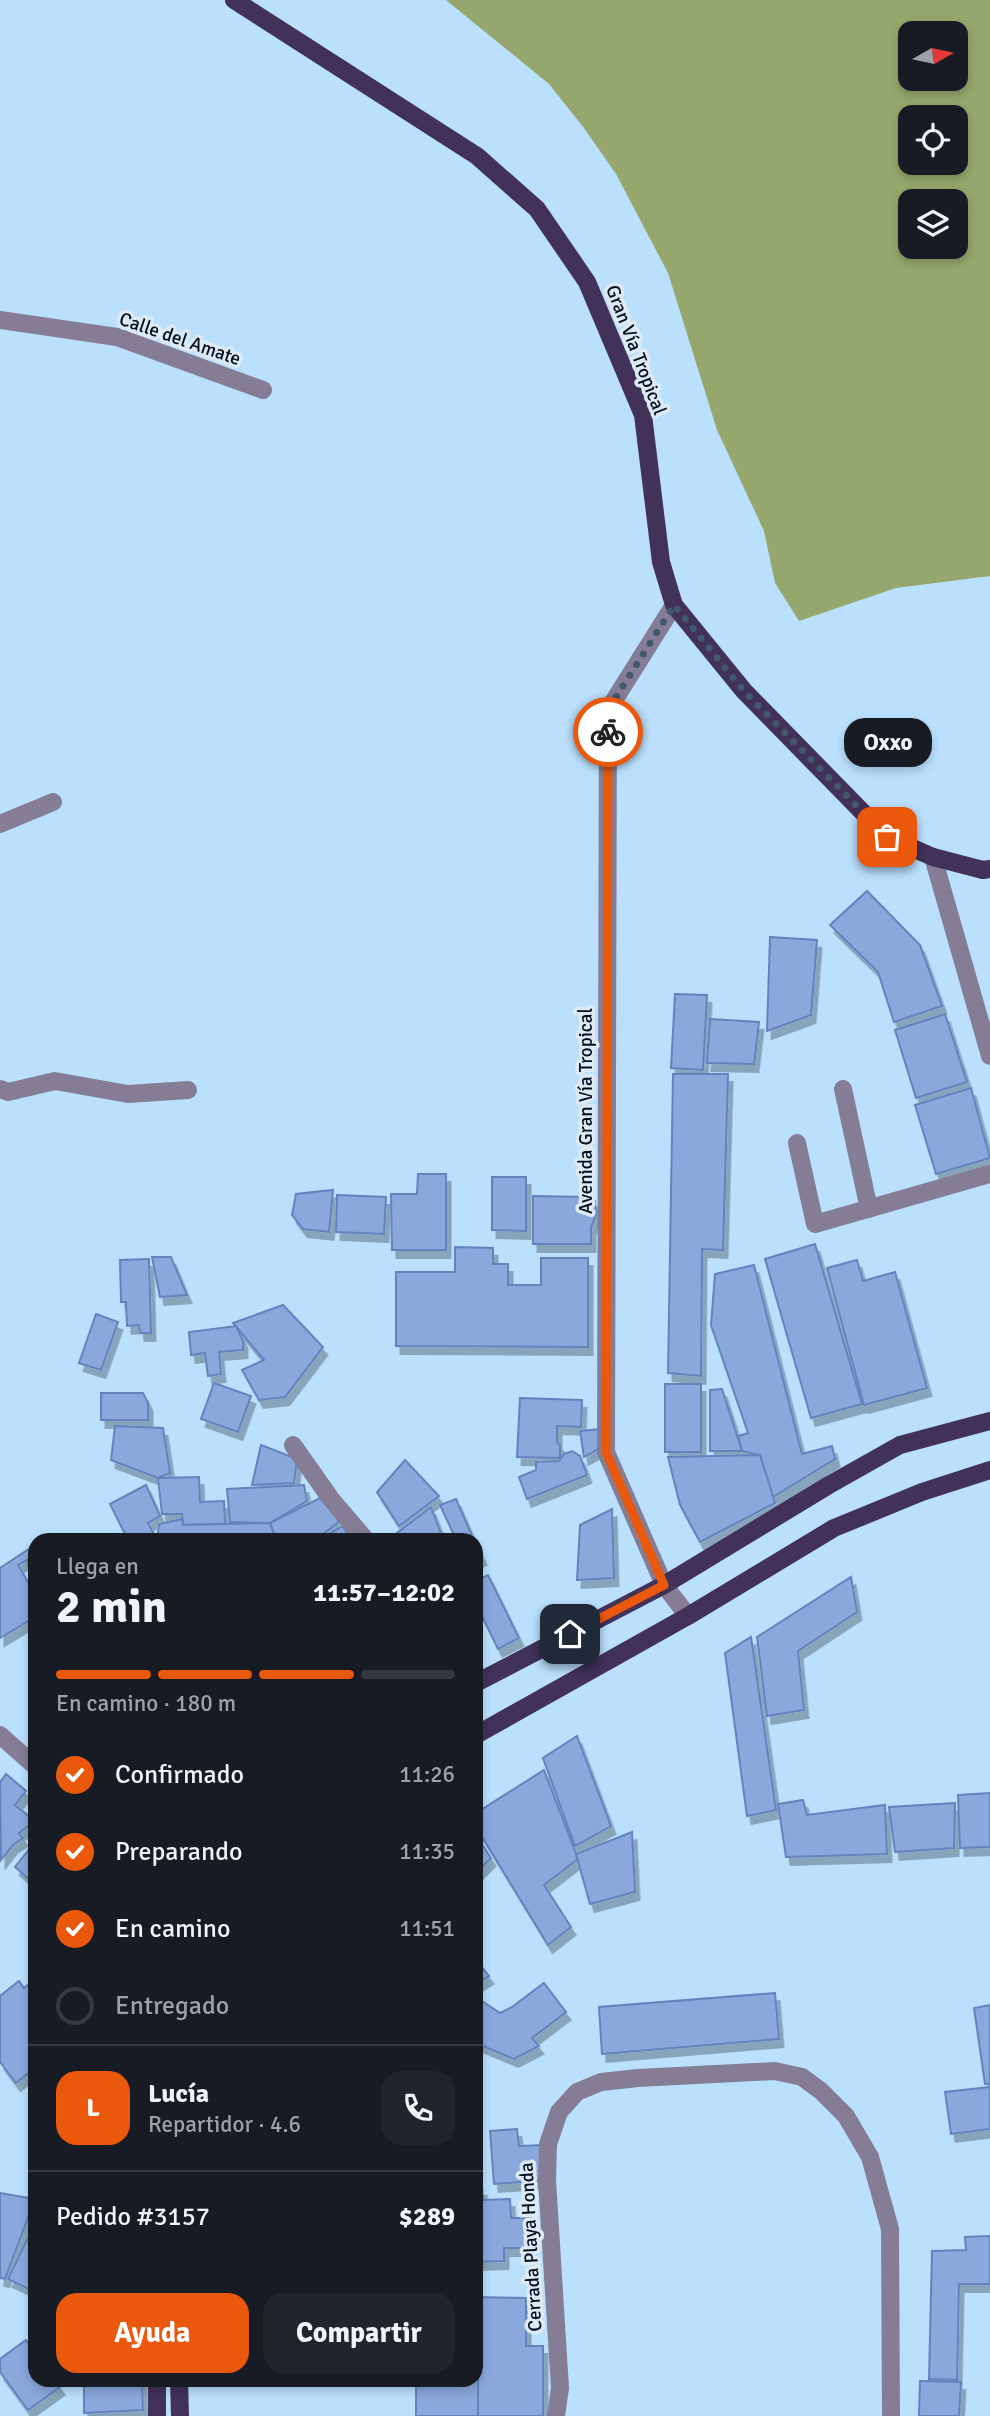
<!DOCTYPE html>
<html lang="es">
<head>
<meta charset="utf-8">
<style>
  body { margin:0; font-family:Signika,sans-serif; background:#20242c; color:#f1f3f6; height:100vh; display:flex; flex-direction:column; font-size:26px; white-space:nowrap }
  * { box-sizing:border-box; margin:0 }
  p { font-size:23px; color:#9ea1a6 }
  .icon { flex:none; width:38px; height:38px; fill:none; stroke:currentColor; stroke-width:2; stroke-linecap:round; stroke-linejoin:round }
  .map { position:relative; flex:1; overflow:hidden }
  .panel { position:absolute; left:28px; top:1533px; width:455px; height:854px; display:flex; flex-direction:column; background:#171b24; border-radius:21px; box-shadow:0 4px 10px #0003 }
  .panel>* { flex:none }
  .needle { width:46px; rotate:81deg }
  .buttons { position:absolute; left:898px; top:21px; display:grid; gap:14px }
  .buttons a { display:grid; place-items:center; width:70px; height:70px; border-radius:14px; background:#171b24; box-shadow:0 4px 10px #0003; font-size:35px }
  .pin { position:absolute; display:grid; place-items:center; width:60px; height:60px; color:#fff; margin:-30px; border-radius:14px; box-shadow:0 4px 10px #0006 }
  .courier { position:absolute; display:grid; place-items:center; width:70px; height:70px; margin:-35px; border:5px solid #ea580c; border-radius:50%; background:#fff; color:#222; box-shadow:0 2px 9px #0007 }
  .bubble { position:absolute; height:49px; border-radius:21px; background:#171b24; box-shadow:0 4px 10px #0003; font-size:23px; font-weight:800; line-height:49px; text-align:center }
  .headline em { font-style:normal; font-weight:800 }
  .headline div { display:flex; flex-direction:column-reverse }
  .headline { display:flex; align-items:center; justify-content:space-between; height:119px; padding:0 28px }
  h1 { font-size:46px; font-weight:800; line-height:52px }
  .bar { display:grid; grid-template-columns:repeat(4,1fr); gap:10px 7px; align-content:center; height:84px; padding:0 28px }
  .bar i { height:9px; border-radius:5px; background:#363941 }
  .bar .selected { background:#ea580c }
  .bar p { grid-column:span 4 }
  .line { display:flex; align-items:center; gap:18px; padding:0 28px; border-top:2px solid #363941 }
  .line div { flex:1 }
  .round { display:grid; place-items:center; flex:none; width:74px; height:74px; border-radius:21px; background:#20242c }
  ol { padding:0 28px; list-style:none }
  li { display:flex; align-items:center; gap:21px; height:77px }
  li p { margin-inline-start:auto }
  li .icon { padding:7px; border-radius:50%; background:#ea580c; color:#fff; stroke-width:4 }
  li:last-child { color:#9ea1a6 }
  li i { width:38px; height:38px; border:4px solid #363941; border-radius:50% }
  .button { display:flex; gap:14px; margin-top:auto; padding:14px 28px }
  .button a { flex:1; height:80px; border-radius:21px; background:#ea580c; color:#fff; font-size:28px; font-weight:800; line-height:80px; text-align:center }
  .button a+a { background:#20242c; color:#f1f3f6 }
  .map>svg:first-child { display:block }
</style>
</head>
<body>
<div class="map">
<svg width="990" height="2416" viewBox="0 0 990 2416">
  <defs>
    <filter id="shadow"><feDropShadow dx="4.5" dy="8" stdDeviation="0" flood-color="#0004"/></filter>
  </defs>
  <rect width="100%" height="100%" fill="#bae0fe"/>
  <path fill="#95a76c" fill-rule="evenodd" d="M 446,0 L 990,0 L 990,576 L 896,588 L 799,621 L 775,583 L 764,531 L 717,430 L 668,273 L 616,174 L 584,128 L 549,84 ZM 910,33 L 956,33 L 956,79 L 910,79 ZM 910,117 L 956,117 L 956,163 L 910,163 ZM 910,201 L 956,201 L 956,247 L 910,247 Z"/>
  <g fill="#8ba8dd" stroke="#6383bd" stroke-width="2" filter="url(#shadow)">
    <polygon points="867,891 920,945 942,1006 894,1022 878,972 830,925"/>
    <polygon points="770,937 817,940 811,1015 767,1031"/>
    <polygon points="675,994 707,995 703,1070 671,1068"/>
    <polygon points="945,1014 967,1082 916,1098 895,1030"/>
    <polygon points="710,1019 759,1022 754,1064 707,1063"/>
    <polygon points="673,1074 728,1074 723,1250 702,1249 701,1376 668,1373"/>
    <polygon points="971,1088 990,1158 936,1174 915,1105"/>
    <polygon points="418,1174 446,1174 446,1250 392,1250 391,1194 417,1194"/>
    <polygon points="492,1177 526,1177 526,1231 492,1230"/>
    <polygon points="333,1190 329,1232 303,1229 292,1215 296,1194"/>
    <polygon points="337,1195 386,1197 384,1234 336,1232"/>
    <polygon points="533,1196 589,1197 595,1201 596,1215 591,1227 591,1244 533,1244"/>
    <polygon points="815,1244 862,1404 811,1418 765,1259"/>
    <polygon points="455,1247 493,1248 493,1264 508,1264 508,1285 541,1285 541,1258 588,1258 588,1347 396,1346 396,1272 455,1272"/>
    <polygon points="152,1257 171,1257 187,1295 160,1297"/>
    <polygon points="149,1259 151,1333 140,1333 139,1325 127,1326 126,1302 121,1302 120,1260"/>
    <polygon points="857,1260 863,1281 895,1272 927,1388 864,1405 827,1268"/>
    <polygon points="754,1265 802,1454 832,1446 835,1459 773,1497 760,1455 742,1451 738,1436 748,1433 711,1325 715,1274"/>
    <polygon points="283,1305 323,1347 285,1397 259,1400 242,1370 264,1360 233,1323"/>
    <polygon points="96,1314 118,1322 101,1370 79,1363"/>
    <polygon points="236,1326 243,1341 243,1350 219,1352 221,1374 208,1376 205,1353 191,1355 189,1332"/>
    <polygon points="214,1383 251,1396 238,1432 201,1419"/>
    <rect x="665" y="1384" width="36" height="68"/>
    <polygon points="722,1389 742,1451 710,1451 710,1390"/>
    <polygon points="101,1393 143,1393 148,1403 148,1420 101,1420"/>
    <polygon points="520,1398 582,1400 581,1427 557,1426 557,1442 560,1445 560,1458 517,1457"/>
    <polygon points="115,1426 163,1428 170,1473 158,1478 111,1460"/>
    <polygon points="600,1429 602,1447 584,1457 580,1431"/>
    <polygon points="261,1445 297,1459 294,1483 252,1485"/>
    <polygon points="572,1451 580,1456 587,1475 527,1499 519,1477 536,1470 536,1462 559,1461 564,1454"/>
    <polygon points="760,1455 775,1503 700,1542 680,1505 668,1457"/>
    <polygon points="405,1460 439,1496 399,1526 377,1492"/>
    <polygon points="199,1477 200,1502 224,1501 225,1524 183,1525 182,1514 162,1514 158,1478"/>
    <polygon points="146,1485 160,1516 148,1523 157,1540 128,1540 110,1504"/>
    <polygon points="304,1485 307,1501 270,1523 230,1522 227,1489"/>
    <polygon points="322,1497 339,1522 315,1540 307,1538 276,1540 270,1523"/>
    <polygon points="456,1499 474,1540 444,1540 454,1535 440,1505"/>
    <polygon points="431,1507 443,1539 402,1540 397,1533"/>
    <polygon points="612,1509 614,1578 577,1580 580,1525"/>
    <polygon points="182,1519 183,1525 270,1523 276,1540 157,1540 159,1524"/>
    <polygon points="343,1526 351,1540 317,1540"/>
    <polygon points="476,1544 482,1557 476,1560"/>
    <polygon points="29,1549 35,1558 35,1565 29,1569 27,1560 18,1565 35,1594 35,1617 0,1638 0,1568"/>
    <polygon points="488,1575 519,1638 498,1649 476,1604 476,1581"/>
    <polygon points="851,1577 857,1612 798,1651 804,1710 767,1716 757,1637"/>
    <polygon points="751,1637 776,1810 747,1816 725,1653"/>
    <polygon points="577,1736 611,1826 575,1846 543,1758"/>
    <polygon points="544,1770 578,1859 544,1885 571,1927 548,1945 476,1827 476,1813"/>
    <polygon points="6,1774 26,1791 15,1805 35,1821 19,1833 23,1838 13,1845 1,1860 0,1782"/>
    <polygon points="990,1793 990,1847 960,1848 958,1795"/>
    <polygon points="803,1800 807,1815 885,1805 887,1854 786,1857 778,1804"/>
    <polygon points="955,1803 954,1848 895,1852 889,1807"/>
    <polygon points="632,1832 635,1892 590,1904 576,1854"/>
    <polygon points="476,1835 491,1858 476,1873"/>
    <polygon points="35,1842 35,1885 15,1867"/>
    <polygon points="476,1960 489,1976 476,1984"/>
    <polygon points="35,1979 35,2068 16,2083 0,2062 0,1996 19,1981 24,1988"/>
    <polygon points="544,1983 566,2012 532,2038 539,2046 514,2059 476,2043 476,1997 500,2013 512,2007"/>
    <polygon points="775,1993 779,2039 602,2054 599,2007"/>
    <polygon points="990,2005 990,2084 985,2084 974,2008"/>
    <polygon points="990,2087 990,2129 951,2134 945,2092"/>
    <polygon points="517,2129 519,2146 545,2145 547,2180 494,2184 490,2131"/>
    <polygon points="482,2188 483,2200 510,2199 511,2218 531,2218 531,2248 504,2248 504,2261 476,2262 476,2189"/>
    <polygon points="0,2193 35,2199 5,2279 0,2278"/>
    <polygon points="35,2223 35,2292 8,2279"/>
    <polygon points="990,2236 990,2284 959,2284 957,2380 929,2379 932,2251 966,2250 965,2237"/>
    <polygon points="476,2297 526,2298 526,2346 543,2346 543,2416 478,2416"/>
    <polygon points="26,2340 35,2353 35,2380 55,2380 60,2387 28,2410 0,2372 0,2359"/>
    <polygon points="476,2347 478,2347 478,2416 416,2416 416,2380 476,2380"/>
    <polygon points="84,2380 142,2380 143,2410 84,2413"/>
    <polygon points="920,2381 961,2382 959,2416 919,2416"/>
  </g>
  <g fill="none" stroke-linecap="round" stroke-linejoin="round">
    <g stroke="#857d95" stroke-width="18">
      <polyline points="0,320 117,337 263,390"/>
      <polyline points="674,605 608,710 606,1452 664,1585 688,1616"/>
      <polyline points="0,824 53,802"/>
      <polyline points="933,857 990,1056"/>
      <polyline points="0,1089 8,1092 55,1081 128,1094 188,1090"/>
      <polyline points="843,1089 869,1209"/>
      <polyline points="797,1143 815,1224 990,1174"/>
      <polyline points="293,1445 331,1499 366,1540"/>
      <polyline points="0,1735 35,1766"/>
      <polyline points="556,2416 560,2388 547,2180 548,2144 559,2112 577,2092 601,2082 638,2078 775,2071 802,2077 821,2091 846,2116 870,2157 890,2229 891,2416"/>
    </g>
    <g stroke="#423159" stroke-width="18">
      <polyline points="234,0 477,156 537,209 587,282 643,415 661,562 674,605 744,691 887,837 933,857 983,870 990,869"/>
      <polyline points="476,1683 664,1585 829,1485 900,1445 990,1421"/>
      <polyline points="476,1735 688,1616 834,1528 922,1492 990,1470"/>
      <polyline points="157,2380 157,2416"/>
      <polyline points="179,2380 180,2416"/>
    </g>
  </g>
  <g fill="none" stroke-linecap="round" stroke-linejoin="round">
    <polyline stroke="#41586d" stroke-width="7" stroke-dasharray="0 12.6" points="608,732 608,710 674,605 744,691 887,837"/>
    <polyline stroke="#ea580c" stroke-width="9" points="570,1634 664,1585 606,1452 608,732"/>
  </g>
  <g text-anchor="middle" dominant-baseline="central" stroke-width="7" stroke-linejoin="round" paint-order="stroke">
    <g font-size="19" fill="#000e1f" stroke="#ddeaf4">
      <text transform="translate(180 339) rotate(19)">Calle del Amate</text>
      <text transform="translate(636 350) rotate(69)">Gran Vía Tropical</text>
      <text transform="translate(586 1111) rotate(-90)">Avenida Gran Vía Tropical</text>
      <text transform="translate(531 2247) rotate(-93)">Cerrada Playa Honda</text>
    </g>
  </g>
</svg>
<div class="buttons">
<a><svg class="needle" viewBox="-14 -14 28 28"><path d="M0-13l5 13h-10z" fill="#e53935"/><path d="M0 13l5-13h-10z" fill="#9ea1a6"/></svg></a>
<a><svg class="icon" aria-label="locate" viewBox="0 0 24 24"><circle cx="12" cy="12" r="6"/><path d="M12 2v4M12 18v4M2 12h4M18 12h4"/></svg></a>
<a><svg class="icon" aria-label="layers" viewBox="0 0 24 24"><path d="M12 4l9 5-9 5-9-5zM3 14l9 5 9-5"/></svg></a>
</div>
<div class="pin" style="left:887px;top:837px;background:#ea580c"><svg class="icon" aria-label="bag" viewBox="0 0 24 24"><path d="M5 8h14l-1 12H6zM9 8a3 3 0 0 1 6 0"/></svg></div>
<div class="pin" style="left:570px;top:1634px;background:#1f2937"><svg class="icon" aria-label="home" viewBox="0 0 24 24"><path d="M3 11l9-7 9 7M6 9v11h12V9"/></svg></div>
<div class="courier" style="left:608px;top:732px"><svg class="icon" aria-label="bike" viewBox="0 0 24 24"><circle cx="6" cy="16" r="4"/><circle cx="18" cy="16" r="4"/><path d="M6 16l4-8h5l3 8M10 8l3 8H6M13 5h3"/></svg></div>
<div class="bubble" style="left:844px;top:718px;width:88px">Oxxo</div>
<section class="panel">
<div class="headline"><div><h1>2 min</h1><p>Llega en</p></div><em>11:57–12:02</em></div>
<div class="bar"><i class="selected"></i><i class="selected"></i><i class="selected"></i><i></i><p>En camino · 180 m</p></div>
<ol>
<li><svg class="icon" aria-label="check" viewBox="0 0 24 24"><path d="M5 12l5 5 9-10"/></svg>Confirmado<p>11:26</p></li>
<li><svg class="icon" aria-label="check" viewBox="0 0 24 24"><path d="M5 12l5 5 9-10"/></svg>Preparando<p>11:35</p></li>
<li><svg class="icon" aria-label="check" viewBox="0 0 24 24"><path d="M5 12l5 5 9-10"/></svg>En camino<p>11:51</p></li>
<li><i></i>Entregado</li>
</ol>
<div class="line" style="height:126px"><b class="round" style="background:#ea580c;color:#fff">L</b><div><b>Lucía</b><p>Repartidor · 4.6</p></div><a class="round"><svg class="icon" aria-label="phone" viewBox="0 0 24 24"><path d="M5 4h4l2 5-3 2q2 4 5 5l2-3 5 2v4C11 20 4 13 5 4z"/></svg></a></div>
<div class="line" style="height:91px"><div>Pedido #3157</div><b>$289</b></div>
<div class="button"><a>Ayuda</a><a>Compartir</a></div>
</section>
</div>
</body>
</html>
